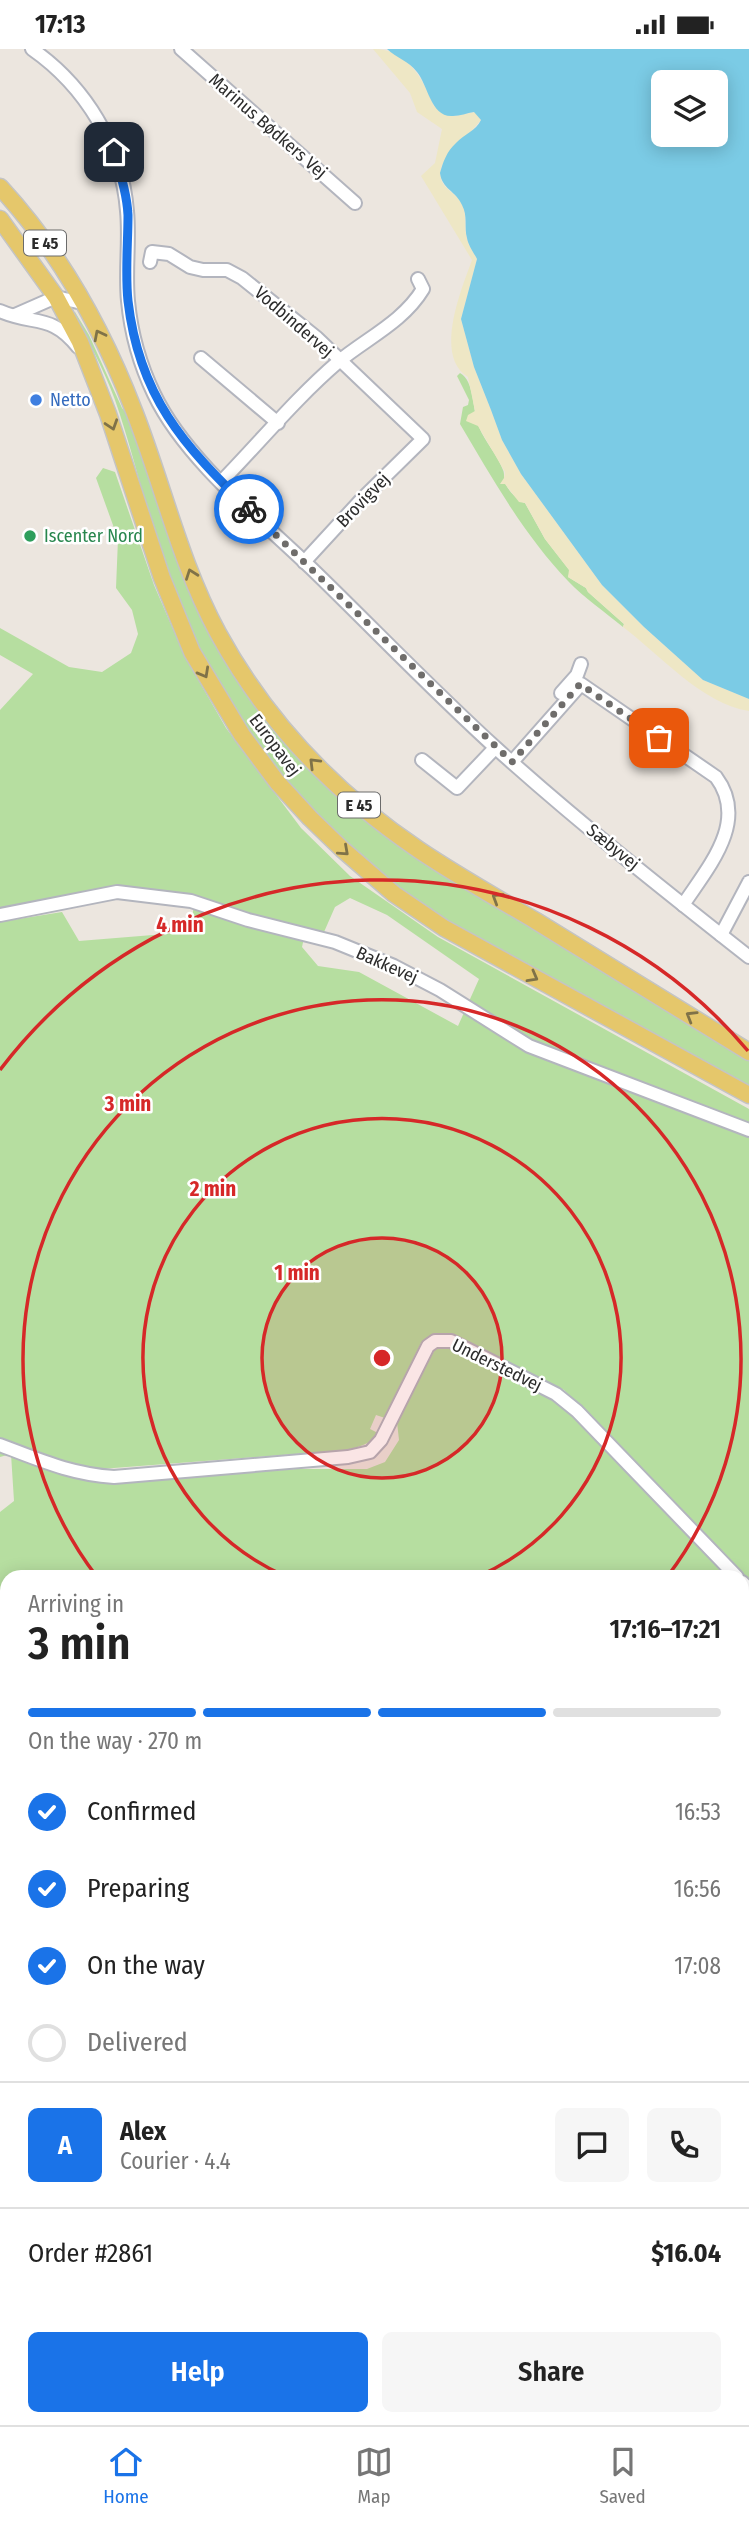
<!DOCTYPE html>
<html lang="en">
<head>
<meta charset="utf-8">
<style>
  body { margin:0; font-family:"Fira Sans Condensed",sans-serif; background:#f6f6f6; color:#222; height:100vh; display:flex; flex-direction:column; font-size:26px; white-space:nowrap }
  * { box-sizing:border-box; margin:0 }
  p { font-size:23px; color:#767676 }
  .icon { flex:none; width:38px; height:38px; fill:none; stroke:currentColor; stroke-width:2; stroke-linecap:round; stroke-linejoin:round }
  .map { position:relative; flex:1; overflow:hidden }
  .details { position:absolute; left:0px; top:1521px; width:749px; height:856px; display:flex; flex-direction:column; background:#fff; border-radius:21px 21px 0 0; box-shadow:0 4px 18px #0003 }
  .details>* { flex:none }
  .controls { position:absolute; left:651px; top:21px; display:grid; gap:14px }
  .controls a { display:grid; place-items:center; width:77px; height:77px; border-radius:10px; background:#fff; box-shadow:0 4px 18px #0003; font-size:35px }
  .pin { position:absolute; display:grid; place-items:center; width:60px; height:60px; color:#fff; margin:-30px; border-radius:14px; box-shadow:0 4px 10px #0006 }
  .courier { position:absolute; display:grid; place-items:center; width:70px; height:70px; margin:-35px; border:5px solid #1a73e8; border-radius:50%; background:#fff; color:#222; box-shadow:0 2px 9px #0007 }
  .head em { font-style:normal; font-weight:600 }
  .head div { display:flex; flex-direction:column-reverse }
  .head { display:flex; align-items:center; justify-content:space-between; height:119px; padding:0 28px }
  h1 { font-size:46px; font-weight:600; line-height:52px }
  .bar { display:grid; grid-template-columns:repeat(4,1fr); gap:10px 7px; align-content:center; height:84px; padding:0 28px }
  .bar i { height:9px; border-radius:5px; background:#e0e0e0 }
  .bar .selected { background:#1a73e8 }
  .bar p { grid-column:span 4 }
  .line { display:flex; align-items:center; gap:18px; padding:0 28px; border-top:2px solid #e0e0e0 }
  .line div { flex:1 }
  .round { display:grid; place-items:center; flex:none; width:74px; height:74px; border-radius:10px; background:#f6f6f6 }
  ol { padding:0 28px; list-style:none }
  li { display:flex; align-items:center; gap:21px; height:77px }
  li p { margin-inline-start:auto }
  li .icon { padding:7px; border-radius:50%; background:#1a73e8; color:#fff; stroke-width:4 }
  li:last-child { color:#767676 }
  li i { width:38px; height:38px; border:4px solid #e0e0e0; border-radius:50% }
  .action { display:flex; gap:14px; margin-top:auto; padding:14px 28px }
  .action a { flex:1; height:80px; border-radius:10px; background:#1a73e8; color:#fff; font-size:28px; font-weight:600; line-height:80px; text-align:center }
  .action a+a { background:#f6f6f6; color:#222 }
  .status { display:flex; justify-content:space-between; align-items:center; height:49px; padding:0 35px; background:#fff; direction:ltr }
  .status svg { height:19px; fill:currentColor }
  .menu { display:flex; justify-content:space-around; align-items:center; height:98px; border-top:2px solid #e0e0e0; background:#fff; font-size:19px; color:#767676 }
  .menu a { display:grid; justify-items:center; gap:4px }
  .menu .selected { color:#1a73e8 }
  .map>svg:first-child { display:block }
</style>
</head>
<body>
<div class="status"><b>17:13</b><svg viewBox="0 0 49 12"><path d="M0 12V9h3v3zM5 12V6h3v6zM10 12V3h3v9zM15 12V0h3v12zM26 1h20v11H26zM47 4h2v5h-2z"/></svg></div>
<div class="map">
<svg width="749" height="2376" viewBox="0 0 749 2376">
  <rect width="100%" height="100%" fill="#ece6df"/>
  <g fill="#b6dea0" fill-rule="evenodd">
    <path d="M 75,263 L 89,286 L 122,359 L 129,368 L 182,520 L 300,710 L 656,954 L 749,1011 L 749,1038 L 439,868 C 310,778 211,660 162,509 C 145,457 133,403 115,351 C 104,321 89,293 74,265 Z"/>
    <path d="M 460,324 C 475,332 472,362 479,378 C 485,393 497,405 503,421 C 505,425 503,431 506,436 C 510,443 518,452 525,454 L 545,490 L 570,522 L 568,528 L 586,539 L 588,543 L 624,575 L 623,578 C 605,563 584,549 568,532 C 524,486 492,429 460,375 L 463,358 L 468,356 L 469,351 L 457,327 Z"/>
    <path d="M 103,419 L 115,423 L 154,536 L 185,608 L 226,679 L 301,779 L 350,827 L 438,888 L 749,1060 L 749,1531 L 564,1341 L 455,1288 C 440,1283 433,1283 421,1294 L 385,1369 L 376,1366 L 370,1380 L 378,1384 C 372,1395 358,1398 346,1401 L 88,1421 L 3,1390 L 11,1405 L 113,1433 L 297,1420 L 367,1420 L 385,1413 L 399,1391 L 397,1373 L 434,1302 L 441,1297 L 451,1299 L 542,1344 L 573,1367 L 730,1528 L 7,1528 L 7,1579 L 0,1577 L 0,1463 L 14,1452 L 11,1405 L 0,1408 L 0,873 L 62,863 L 79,892 L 190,883 L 195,849 L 115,837 L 0,862 L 0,661 L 33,625 L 0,606 L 0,579 L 69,618 L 102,623 L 131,604 L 138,585 L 132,561 L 116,539 L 118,490 L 96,429 ZM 350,849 L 387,866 L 479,930 L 458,977 L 359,923 L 318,917 L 302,898 L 304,889 L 324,883 L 335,858 Z"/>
    <polygon points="742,1753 749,1759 749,1901 742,1896"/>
    <polygon points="0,2021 7,2030 7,2102 0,2107"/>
    <polygon points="0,2298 7,2298 7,2370 183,2370 200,2376 0,2376"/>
    <polygon points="742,2305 749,2308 749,2376 673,2376 676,2370 742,2370"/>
  </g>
  <path fill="#eee7c5" d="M 373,0 C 408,0 422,29 434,57 L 455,67 L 475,63 L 481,71 L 442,116 C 435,141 455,139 463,157 C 467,168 464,179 467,190 C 469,197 474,204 477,210 L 461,270 L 474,318 L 491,361 L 502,391 L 521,425 L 602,536 L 644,578 L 703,631 L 749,650 L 749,662 C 702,655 659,605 623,578 L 624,575 L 588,543 L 586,539 L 568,528 L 569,521 L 545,490 L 525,454 L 519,453 L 505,435 L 500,435 L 504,429 L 505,423 L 478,377 L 466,372 L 468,366 L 475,362 L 468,328 C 433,307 462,239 472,211 L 421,127 L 435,114 L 442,80 L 417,63 L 410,44 Z"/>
  <path fill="#7bcbe5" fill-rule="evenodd" d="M 387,0 L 749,0 L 749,650 L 703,631 L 644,578 L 602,536 L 521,425 L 502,391 L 491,361 L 474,318 L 461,270 L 477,210 C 474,204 468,196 467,189 C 464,178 468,167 462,156 C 456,142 442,140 440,124 C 443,113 447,102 456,94 C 464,85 476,82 481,71 L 474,63 C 467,64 460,67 453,67 C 431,69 428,36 417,23 C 409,12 396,9 387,0 ZM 663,33 L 716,33 L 716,86 L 663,86 Z"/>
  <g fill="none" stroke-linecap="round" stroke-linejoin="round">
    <g stroke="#b3b5be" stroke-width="16">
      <g id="minor">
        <path d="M 32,0 C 85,37 122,97 127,162 C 130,191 125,222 128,252 C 131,284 140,316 154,345 C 185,410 259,469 311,519 C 373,579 433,642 497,700 C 578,773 664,841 749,908"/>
        <polyline points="181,0 355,154"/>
        <polyline points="150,213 152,203 169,205 190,218 203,221 227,221 242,229 317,289 423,390 361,451 304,513"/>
        <path d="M 0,262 C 34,277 51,264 78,298"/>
        <polyline points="15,266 56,248 82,254"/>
        <polyline points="201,309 278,374"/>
        <path d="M 221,433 C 260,393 296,349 338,313 C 367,289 403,273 423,240 L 418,230"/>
        <polyline points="561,644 577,626 581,615"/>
        <polyline points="422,711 457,739 495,699"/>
        <path d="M 512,713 L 581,635 L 716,728 C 749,772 709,817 683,856"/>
        <polyline points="0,866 117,843 191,852 248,871 335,893 394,917 440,941 529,997 749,1081"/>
        <polyline points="721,886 749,833"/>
        <path d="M 0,1396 C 40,1411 70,1425 114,1428 L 348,1408 L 370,1403 L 381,1391 L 428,1297 L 435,1292 L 451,1292 L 556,1345 L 577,1362 L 737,1528"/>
        <polyline points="742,1533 749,1540"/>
        <polyline points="0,2010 7,2019"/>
        <polyline points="0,2099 7,2094"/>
        <polyline points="271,2370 276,2376"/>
      </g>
    </g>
    <g stroke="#c4c4c4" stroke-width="19">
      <g id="major">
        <path d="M 0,138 C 59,202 103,281 134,362 C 163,436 180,514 218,584 C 266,672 336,745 419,801 C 456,826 497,849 536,872 C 607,916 678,960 749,1003"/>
        <polyline points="0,170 56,248 80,293 108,365 162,529 192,603 242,686 277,733 310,769 342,800 394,845 444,879 749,1046"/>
      </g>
    </g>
    <use href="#minor" stroke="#fff" stroke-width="12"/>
    <use href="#major" stroke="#e5c76b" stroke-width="16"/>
  </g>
  <defs><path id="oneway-chevron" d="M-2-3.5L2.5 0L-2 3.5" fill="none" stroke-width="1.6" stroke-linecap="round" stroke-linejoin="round" transform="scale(1.75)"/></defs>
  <g stroke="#7f7248">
    <use href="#oneway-chevron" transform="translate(99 286) rotate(-117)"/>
    <use href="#oneway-chevron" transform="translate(112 376) rotate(72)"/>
    <use href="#oneway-chevron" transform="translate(191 525) rotate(-110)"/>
    <use href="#oneway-chevron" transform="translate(204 624) rotate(61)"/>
    <use href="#oneway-chevron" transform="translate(314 714) rotate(-135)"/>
    <use href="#oneway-chevron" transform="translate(344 802) rotate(42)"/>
    <use href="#oneway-chevron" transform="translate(497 849) rotate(-148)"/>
    <use href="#oneway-chevron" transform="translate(533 928) rotate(29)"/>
    <use href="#oneway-chevron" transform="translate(691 967) rotate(-149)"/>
  </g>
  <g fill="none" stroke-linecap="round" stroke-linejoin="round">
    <polyline stroke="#6f6d6b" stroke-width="7" stroke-dasharray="0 12.6" points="249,460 512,713 580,635 659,689"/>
    <path stroke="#1a73e8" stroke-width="9" d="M 114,103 C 120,124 127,145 128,166 C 128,194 125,224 128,252 C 139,347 183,396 249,460"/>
  </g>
  <circle cx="382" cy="1309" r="120" fill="#d62828" fill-opacity=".12"/>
  <g fill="none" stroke="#d62828" stroke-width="3.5">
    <circle cx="382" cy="1309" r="120"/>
    <path d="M285 1527A239 239 0 1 1 479 1527"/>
    <path d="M97 1528A359 359 0 1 1 667 1528"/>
    <path d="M0 1021A478 478 0 0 1 748 1002"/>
  </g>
  <circle fill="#3f7fe0" stroke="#fff" stroke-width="2.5" cx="36" cy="351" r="7"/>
  <circle fill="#2e9e5b" stroke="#fff" stroke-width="2.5" cx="30" cy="487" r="7"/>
  <g text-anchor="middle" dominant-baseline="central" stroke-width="5" stroke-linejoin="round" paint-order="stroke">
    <g fill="#fff" stroke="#6b6b6b" stroke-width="2">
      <rect x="24" y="181.5" width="42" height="25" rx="5"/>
      <rect x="338" y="743.5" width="42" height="25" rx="5"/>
    </g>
    <g font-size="16" font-weight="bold" fill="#2c2c2c">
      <text x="45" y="194">E 45</text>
      <text x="359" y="756">E 45</text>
    </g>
    <g font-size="18" fill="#2c2c2c" stroke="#fff">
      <text transform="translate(268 77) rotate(41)">Marinus Bødkers Vej</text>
      <text transform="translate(294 273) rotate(41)">Vodbindervej</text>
      <text transform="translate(363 451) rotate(-46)">Brovigvej</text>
      <text transform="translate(275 696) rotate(53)">Europavej</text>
      <text transform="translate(613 798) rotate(39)">Sæbyvej</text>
      <text transform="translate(387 916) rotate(24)">Bakkevej</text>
      <text transform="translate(497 1316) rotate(26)">Understedvej</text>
    </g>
    <g font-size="18" fill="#366cbe" stroke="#fff" text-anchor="start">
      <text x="50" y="351">Netto</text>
    </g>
    <g font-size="18" fill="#27864d" stroke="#fff" text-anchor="start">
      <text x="44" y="487">Iscenter Nord</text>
    </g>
  </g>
  <circle cx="382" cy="1309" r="10" fill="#d62828" stroke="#fff" stroke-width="3.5"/>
  <g font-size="21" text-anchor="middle" font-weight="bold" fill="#d62828" stroke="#fff" stroke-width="5" stroke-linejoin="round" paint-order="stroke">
    <text x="180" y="883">4 min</text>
    <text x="128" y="1062">3 min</text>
    <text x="213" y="1147">2 min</text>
    <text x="297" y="1231">1 min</text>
  </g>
</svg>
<div class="controls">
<a><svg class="icon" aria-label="layers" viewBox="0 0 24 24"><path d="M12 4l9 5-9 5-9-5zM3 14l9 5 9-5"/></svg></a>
</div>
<div class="pin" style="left:659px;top:689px;background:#ea580c"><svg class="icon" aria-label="bag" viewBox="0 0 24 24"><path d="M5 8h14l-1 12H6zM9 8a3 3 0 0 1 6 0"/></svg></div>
<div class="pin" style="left:114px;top:103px;background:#1f2937"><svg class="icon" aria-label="home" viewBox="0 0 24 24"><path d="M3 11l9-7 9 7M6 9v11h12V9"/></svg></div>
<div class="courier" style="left:249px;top:460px"><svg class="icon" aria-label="bike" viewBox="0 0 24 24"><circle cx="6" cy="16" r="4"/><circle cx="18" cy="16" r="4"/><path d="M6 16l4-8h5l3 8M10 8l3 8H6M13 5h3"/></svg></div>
<section class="details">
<div class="head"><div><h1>3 min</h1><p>Arriving in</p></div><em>17:16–17:21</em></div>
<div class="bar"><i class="selected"></i><i class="selected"></i><i class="selected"></i><i></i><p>On the way · 270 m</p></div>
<ol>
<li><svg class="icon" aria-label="check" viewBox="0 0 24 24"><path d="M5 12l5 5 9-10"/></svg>Confirmed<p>16:53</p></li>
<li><svg class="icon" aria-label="check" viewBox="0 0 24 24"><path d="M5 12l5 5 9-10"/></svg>Preparing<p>16:56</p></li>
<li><svg class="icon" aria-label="check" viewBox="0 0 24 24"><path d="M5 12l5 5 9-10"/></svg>On the way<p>17:08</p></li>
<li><i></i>Delivered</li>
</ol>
<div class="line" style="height:126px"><b class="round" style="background:#1a73e8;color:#fff">A</b><div><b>Alex</b><p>Courier · 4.4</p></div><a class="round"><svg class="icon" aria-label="chat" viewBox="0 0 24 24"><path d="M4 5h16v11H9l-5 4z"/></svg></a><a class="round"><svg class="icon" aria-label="phone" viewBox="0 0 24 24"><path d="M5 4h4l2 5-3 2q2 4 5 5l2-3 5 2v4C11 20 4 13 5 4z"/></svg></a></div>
<div class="line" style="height:91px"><div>Order #2861</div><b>$16.04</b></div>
<div class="action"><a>Help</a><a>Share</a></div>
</section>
</div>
<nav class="menu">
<a class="selected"><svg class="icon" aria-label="home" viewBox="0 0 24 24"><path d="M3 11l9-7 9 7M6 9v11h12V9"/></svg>Home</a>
<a><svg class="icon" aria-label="map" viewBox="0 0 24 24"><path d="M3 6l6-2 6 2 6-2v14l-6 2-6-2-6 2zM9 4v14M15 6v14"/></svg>Map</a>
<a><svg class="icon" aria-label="saved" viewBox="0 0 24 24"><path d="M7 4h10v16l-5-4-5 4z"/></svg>Saved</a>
</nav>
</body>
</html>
